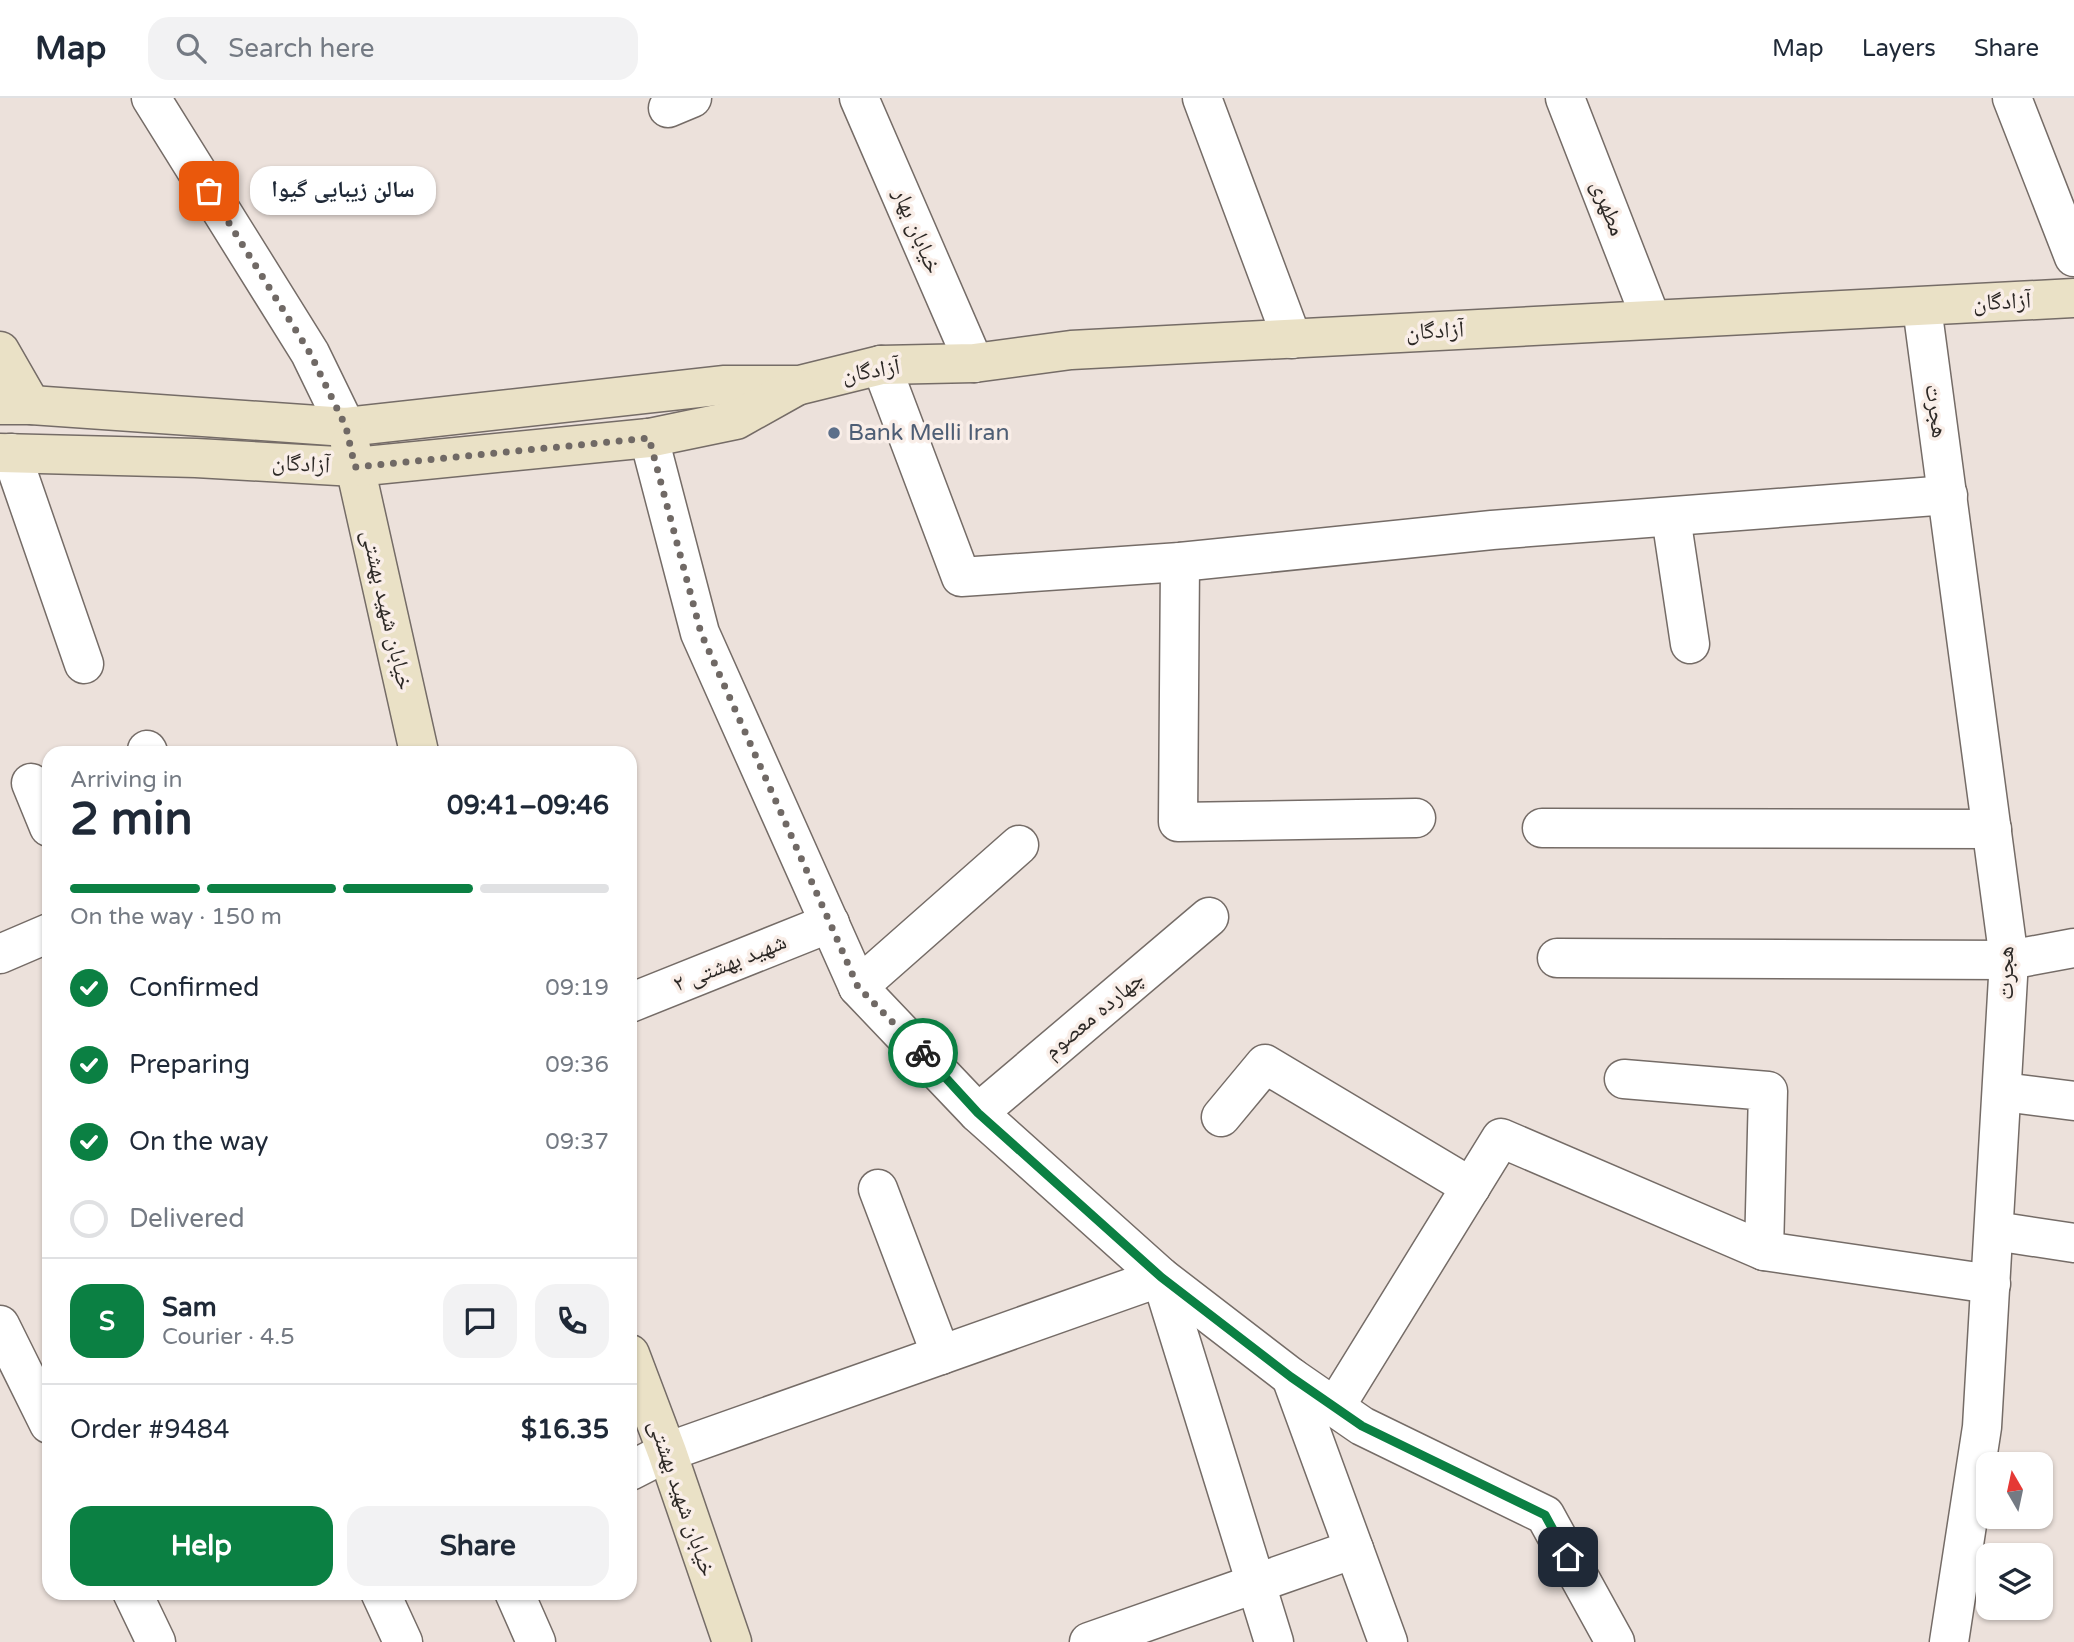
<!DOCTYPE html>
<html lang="en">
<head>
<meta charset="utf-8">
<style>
  body { margin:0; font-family:"Varela Round","Noto Naskh Arabic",sans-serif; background:#f2f2f3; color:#1f2937; height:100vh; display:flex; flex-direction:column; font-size:26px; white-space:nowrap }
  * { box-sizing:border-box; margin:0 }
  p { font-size:23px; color:#747a83 }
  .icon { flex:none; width:38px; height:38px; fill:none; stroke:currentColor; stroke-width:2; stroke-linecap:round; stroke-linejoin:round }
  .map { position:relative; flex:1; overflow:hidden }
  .side { position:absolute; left:42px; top:648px; width:595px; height:854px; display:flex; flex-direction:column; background:#fff; border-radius:21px; box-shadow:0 2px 5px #0004 }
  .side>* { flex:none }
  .needle { width:46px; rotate:351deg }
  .tools { position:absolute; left:1976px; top:1354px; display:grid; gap:14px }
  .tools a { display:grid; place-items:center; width:77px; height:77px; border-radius:14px; background:#fff; box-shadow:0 2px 5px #0004; font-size:35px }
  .pin { position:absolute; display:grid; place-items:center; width:60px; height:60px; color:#fff; margin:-30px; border-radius:14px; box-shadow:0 4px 10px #0006 }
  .courier { position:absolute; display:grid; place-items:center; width:70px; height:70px; margin:-35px; border:5px solid #0b8043; border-radius:50%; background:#fff; color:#222; box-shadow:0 2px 9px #0007 }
  .bubble { position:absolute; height:49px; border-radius:21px; background:#fff; box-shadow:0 2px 5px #0004; font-size:23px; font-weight:700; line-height:49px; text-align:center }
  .headline em { font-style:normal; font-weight:700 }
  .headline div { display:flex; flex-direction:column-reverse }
  .headline { display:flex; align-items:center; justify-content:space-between; height:119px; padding:0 28px }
  h1 { font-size:46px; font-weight:700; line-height:52px }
  .bar { display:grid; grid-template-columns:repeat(4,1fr); gap:10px 7px; align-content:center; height:84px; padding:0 28px }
  .bar i { height:9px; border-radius:5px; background:#e0e1e3 }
  .bar .current { background:#0b8043 }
  .bar p { grid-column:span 4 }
  .line { display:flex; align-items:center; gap:18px; padding:0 28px; border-top:2px solid #e0e1e3 }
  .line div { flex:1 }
  .round { display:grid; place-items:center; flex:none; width:74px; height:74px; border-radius:21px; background:#f2f2f3 }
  ol { padding:0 28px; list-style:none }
  li { display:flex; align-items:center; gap:21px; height:77px }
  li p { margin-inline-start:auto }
  li .icon { padding:7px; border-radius:50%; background:#0b8043; color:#fff; stroke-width:4 }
  li:last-child { color:#747a83 }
  li i { width:38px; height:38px; border:4px solid #e0e1e3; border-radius:50% }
  .cta { display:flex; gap:14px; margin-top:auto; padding:14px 28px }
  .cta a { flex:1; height:80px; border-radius:21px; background:#0b8043; color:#fff; font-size:28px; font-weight:700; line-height:80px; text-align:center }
  .cta a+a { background:#f2f2f3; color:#1f2937 }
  header { display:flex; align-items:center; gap:42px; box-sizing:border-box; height:98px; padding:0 35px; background:#fff; border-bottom:2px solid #e0e1e3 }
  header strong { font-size:33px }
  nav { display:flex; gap:38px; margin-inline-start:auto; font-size:24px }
  .search { width:490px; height:63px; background:#f2f2f3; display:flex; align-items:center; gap:18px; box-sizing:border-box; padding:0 24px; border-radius:21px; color:#747a83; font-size:26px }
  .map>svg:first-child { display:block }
</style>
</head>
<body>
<header>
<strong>Map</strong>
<div class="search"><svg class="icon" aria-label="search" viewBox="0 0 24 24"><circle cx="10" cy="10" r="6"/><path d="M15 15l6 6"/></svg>Search here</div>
<nav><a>Map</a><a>Layers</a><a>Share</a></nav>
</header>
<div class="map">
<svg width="2074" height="1544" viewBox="0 0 2074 1544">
  <rect width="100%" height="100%" fill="#ece1db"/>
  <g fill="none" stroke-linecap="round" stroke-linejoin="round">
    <g stroke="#756c67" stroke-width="41">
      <g id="street">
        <polyline points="151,0 310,255 346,329"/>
        <polyline points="859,0 974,265"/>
        <polyline points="1202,0 1292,241"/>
        <polyline points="1565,0 1651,221"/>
        <polyline points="2012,0 2074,159"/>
        <polyline points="668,10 692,0"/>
        <polyline points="1922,209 2009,862 1982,1329 1949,1544"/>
        <polyline points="881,267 961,479 1180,464 1492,432 1948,397"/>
        <polyline points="649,340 700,535 858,889 978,1015 1161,1179 1291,1279 1362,1328 1545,1417 1615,1544"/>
        <polyline points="11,355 84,566"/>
        <polyline points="1671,419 1690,546"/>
        <polyline points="1180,464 1178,724 1416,720"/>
        <polyline points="147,652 148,654"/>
        <polyline points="31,685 49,729"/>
        <polyline points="1542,730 1992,731"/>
        <polyline points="0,856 49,835"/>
        <polyline points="1557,860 2009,862 2074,850"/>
        <polyline points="858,889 1019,747"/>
        <polyline points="630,905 830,825"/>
        <polyline points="1624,981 1768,993 1764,1153"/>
        <polyline points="2003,994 2074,1003"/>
        <polyline points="978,1015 1209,819"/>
        <polyline points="1221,1019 1265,966 1471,1089"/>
        <polyline points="878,1091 941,1257"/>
        <polyline points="1995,1133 2074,1145"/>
        <polyline points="0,1227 49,1326"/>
        <polyline points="1291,1279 1388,1544"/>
        <polyline points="1335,1309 1501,1040 1764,1153 1991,1186"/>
        <polyline points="630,1373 667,1354 1161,1179 1274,1544"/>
        <polyline points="132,1494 156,1544"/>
        <polyline points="380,1494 403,1544"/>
        <polyline points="514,1494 536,1544"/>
        <polyline points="1089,1544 1354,1451"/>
      </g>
    </g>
    <g stroke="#756c67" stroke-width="41">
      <g id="secondary">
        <polyline points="0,253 31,307"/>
        <polyline points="0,307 31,307 346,329 725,287 800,287 881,267 974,265 1071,252 2074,200"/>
        <polyline points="350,346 419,654"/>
        <polyline points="0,355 196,360 355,369 649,340 736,322 795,289"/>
        <polyline points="630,1256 667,1354 732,1544"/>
      </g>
    </g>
    <use href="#street" stroke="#fff" stroke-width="38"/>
    <use href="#secondary" stroke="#eae1c6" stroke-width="38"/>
  </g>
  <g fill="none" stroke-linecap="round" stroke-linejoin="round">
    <polyline stroke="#706965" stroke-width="7" stroke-dasharray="0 12.6" points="209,93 310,255 346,329 355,369 649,340 701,535 830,825 858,889 923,955"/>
    <polyline stroke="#0b8043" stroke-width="9" points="923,955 978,1015 1161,1179 1291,1279 1362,1328 1545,1417 1568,1459"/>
  </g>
  <circle fill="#5c6f8a" stroke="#f9eee8" stroke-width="2.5" cx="834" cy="335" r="7"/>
  <g text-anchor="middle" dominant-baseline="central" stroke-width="7" stroke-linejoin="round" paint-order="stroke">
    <g font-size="23" fill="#2d2926" stroke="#f9eee8">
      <text transform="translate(1608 110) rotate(69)">مطهری</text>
      <text transform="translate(917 133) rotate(67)">خیابان بهار</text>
      <text transform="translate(2002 204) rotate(-3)">آزادگان</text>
      <text transform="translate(1435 233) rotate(-3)">آزادگان</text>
      <text transform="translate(871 273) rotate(-9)">آزادگان</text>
      <text transform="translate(1936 313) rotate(82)">هجرت</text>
      <text transform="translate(301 366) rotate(3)">آزادگان</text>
      <text transform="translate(387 512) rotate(77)">خیابان شهید بهشتی</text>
      <text transform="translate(730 865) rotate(-22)">شهید بهشتی ۲</text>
      <text transform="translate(2006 875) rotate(-90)">هجرت</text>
      <text transform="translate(1094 917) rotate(-40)">چهارده معصوم</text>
      <text transform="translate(682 1400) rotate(71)">خیابان شهید بهشتی</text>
    </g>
    <g font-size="23" fill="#4e5e75" stroke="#f9eee8" text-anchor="start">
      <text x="848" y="335">Bank Melli Iran</text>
    </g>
  </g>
</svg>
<div class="tools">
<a><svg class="needle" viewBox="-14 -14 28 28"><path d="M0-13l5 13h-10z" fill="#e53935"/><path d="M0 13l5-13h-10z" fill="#747a83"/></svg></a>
<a><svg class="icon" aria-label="layers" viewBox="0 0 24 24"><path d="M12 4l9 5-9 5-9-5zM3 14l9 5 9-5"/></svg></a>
</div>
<div class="pin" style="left:209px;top:93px;background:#ea580c"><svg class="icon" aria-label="bag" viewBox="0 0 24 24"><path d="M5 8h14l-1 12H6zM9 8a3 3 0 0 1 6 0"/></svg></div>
<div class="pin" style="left:1568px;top:1459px;background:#1f2937"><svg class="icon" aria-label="home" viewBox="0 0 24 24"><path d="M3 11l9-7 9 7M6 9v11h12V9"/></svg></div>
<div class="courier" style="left:923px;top:955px"><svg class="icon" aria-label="bike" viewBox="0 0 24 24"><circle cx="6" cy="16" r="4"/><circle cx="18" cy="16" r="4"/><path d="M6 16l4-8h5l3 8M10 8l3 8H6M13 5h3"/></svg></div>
<div class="bubble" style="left:250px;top:68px;width:186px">سالن زیبایی گیوا</div>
<section class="side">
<div class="headline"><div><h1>2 min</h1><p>Arriving in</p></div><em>09:41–09:46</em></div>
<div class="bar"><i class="current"></i><i class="current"></i><i class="current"></i><i></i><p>On the way · 150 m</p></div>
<ol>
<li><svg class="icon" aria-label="check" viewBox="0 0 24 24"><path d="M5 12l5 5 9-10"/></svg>Confirmed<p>09:19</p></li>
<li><svg class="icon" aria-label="check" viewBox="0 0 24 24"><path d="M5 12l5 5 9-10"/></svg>Preparing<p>09:36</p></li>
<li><svg class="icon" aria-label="check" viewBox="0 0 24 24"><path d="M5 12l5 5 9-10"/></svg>On the way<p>09:37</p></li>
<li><i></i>Delivered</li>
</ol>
<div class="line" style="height:126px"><b class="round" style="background:#0b8043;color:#fff">S</b><div><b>Sam</b><p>Courier · 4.5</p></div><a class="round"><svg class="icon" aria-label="chat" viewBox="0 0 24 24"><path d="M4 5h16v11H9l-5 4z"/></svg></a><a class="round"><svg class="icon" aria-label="phone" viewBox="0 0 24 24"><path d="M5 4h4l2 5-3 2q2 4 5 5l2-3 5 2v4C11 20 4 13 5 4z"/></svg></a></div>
<div class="line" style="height:91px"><div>Order #9484</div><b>$16.35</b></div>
<div class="cta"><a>Help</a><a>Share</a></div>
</section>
</div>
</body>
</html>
